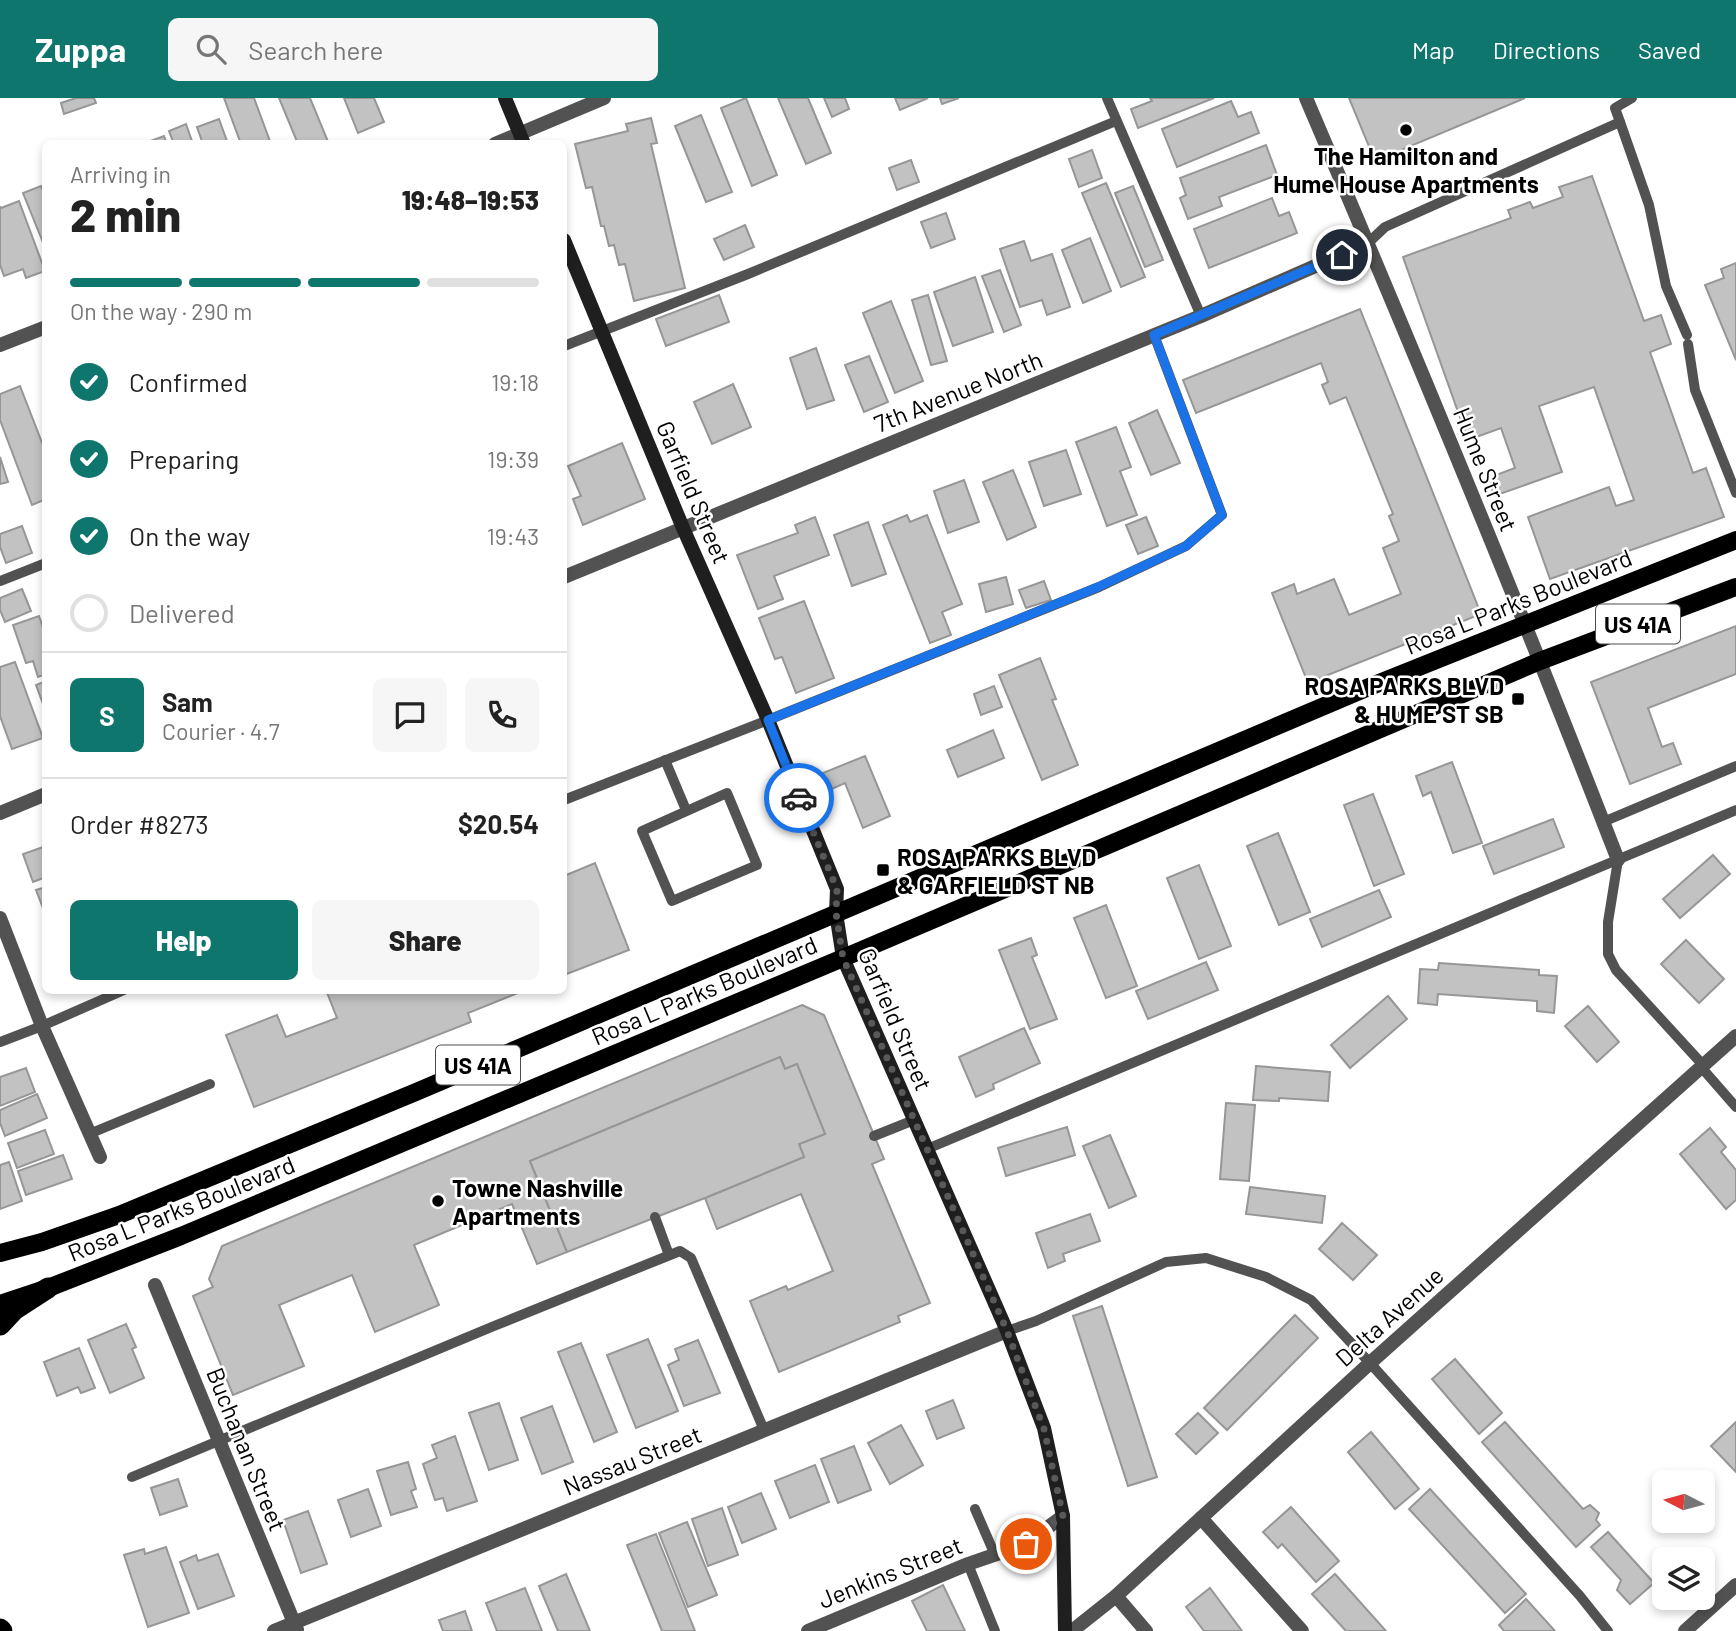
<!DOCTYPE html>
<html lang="en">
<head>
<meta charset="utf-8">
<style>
  body { margin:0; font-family:Barlow,sans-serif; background:#f6f6f6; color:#222; height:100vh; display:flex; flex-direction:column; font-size:26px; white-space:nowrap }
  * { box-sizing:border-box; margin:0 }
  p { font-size:23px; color:#767676 }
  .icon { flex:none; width:38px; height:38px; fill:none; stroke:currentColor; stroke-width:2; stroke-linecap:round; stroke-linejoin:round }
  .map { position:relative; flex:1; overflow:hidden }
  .panel { position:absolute; left:42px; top:42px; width:525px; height:854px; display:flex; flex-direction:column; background:#fff; border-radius:10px; box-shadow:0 4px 10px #0003 }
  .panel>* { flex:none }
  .needle { width:46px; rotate:276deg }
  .buttons { position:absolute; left:1652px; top:1372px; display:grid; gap:14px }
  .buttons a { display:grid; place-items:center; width:63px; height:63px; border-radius:10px; background:#fff; box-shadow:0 4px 10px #0003; font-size:35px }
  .pin { position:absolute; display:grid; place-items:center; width:60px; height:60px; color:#fff; margin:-30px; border:4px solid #fff; border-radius:50%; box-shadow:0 2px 7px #0007 }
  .courier { position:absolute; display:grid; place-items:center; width:70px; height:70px; margin:-35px; border:5px solid #1a73e8; border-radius:50%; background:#fff; color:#222; box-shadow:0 2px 9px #0007 }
  .summary em { font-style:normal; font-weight:800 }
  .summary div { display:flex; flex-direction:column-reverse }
  .summary { display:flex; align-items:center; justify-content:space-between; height:119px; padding:0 28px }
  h1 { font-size:46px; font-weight:800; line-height:52px }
  .bar { display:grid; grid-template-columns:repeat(4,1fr); gap:10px 7px; align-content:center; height:84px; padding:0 28px }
  .bar i { height:9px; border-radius:5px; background:#e0e0e0 }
  .bar .selected { background:#0f766e }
  .bar p { grid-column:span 4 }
  .line { display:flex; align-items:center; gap:18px; padding:0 28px; border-top:2px solid #e0e0e0 }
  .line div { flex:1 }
  .round { display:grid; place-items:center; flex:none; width:74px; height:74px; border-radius:10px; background:#f6f6f6 }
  ol { padding:0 28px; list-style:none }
  li { display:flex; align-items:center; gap:21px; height:77px }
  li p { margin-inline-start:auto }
  li .icon { padding:7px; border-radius:50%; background:#0f766e; color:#fff; stroke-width:4 }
  li:last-child { color:#767676 }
  li i { width:38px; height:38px; border:4px solid #e0e0e0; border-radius:50% }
  .primary-button { display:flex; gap:14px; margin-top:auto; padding:14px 28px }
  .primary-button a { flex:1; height:80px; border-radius:10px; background:#0f766e; color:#fff; font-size:28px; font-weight:800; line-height:80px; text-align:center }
  .primary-button a+a { background:#f6f6f6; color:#222 }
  header { display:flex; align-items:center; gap:42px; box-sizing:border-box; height:98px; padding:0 35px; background:#0f766e; color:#fff }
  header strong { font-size:33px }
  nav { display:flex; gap:38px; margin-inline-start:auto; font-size:24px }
  .search { width:490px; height:63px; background:#f6f6f6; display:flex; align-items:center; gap:18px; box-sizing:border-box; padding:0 24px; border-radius:10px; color:#767676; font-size:26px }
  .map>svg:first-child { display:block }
</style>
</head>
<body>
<header>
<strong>Zuppa</strong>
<div class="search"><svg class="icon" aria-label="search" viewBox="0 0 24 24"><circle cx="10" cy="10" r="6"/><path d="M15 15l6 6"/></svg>Search here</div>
<nav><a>Map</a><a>Directions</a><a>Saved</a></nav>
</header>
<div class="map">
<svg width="1736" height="1533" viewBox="0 0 1736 1533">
  <rect width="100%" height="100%" fill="#fff"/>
  <g fill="#c2c2c2" stroke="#969696" stroke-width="2">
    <polygon points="76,0 94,0 96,5 64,16 61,5"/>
    <polygon points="224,0 254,0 271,46 241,46"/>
    <polygon points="279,0 310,0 329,46 298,46"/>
    <polygon points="344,0 374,0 384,24 358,35"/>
    <polygon points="746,0 777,77 752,88 721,10"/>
    <polygon points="778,0 808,0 831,55 806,66"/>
    <polygon points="824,0 845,0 849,11 832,19"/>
    <polygon points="895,0 928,0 900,12"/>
    <polygon points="940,0 959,0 942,6"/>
    <polygon points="1150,0 1214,0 1138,30 1131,11 1152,3"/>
    <polygon points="1349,0 1525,0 1375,63"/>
    <polygon points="1231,3 1238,19 1251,14 1259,35 1177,69 1162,31"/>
    <polygon points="701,17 732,94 706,104 675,28"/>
    <polygon points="651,20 657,45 651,46 685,190 634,203 625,166 619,167 614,147 609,148 604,128 601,128 592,89 586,90 575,46 628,33 626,26"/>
    <polygon points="219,21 228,46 203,46 197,29"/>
    <polygon points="186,26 193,46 174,46 169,33"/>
    <polygon points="164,38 167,46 148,46 148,44"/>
    <polygon points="1266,47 1277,77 1219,99 1222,108 1188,121 1180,100 1186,97 1180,80"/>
    <polygon points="1092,52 1102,80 1079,89 1069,61"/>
    <polygon points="911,62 919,84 897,92 889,70"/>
    <polygon points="1592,78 1644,223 1661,217 1671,246 1650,254 1693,375 1706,370 1724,419 1550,481 1528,419 1609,389 1616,408 1634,402 1594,289 1539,308 1562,374 1494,398 1488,380 1515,370 1501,330 1468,342 1403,159 1511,120 1508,112 1530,104 1533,110 1563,99 1559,89"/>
    <polygon points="1106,85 1145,179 1121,189 1082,95"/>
    <polygon points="41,88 46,99 46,152 23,95"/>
    <polygon points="1133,88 1163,162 1145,169 1115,95"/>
    <polygon points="1272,100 1279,118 1289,114 1297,135 1209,170 1194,131"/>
    <polygon points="19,103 45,173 26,180 23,171 4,178 0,167 0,109 1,110"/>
    <polygon points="946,115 955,141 931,150 921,124"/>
    <polygon points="745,127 754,149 724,162 714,141"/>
    <polygon points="1090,140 1111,193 1083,205 1062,152"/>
    <polygon points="1024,143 1031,163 1052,156 1070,209 1047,217 1042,202 1020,209 1000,151"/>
    <polygon points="1736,165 1736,262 1705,187 1724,180 1721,171"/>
    <polygon points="1000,172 1021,227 1004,234 982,178"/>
    <polygon points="975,179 993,234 953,248 934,194"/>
    <polygon points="719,197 729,224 666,248 656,221"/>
    <polygon points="928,197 947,263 931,267 912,202"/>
    <polygon points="891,203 923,283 895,295 863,215"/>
    <polygon points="1360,211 1481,516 1308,585 1272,495 1294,486 1297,496 1334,481 1349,517 1401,496 1383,450 1399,443 1389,418 1393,416 1346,299 1330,306 1322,287 1328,284 1321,265 1196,315 1183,282"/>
    <polygon points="816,250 834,302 807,311 790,260"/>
    <polygon points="869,258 888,304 864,314 845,267"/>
    <polygon points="733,286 751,329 712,346 694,304"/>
    <polygon points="20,288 46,355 46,401 32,407 0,322 0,296"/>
    <polygon points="1157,312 1180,365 1151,377 1129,325"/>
    <polygon points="1116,329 1131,369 1120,373 1137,417 1107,428 1076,344"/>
    <polygon points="622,345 645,401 583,427 573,401 581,398 568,368"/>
    <polygon points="1066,352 1081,396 1044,408 1029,364"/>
    <polygon points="0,359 8,384 0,386"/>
    <polygon points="1013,372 1036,429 1007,442 983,384"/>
    <polygon points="964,382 979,424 948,435 934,393"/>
    <polygon points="907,417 910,424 927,417 962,506 942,514 951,537 930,545 883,427"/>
    <polygon points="815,419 829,457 774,478 783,501 758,511 737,457 798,435 795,427"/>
    <polygon points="1146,419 1158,448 1138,456 1126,427"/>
    <polygon points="868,424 886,476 852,488 834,437"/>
    <polygon points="22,428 32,455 6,465 0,449 0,436"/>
    <polygon points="1006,479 1013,506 986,514 979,486"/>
    <polygon points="1044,483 1051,502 1026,510 1019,492"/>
    <polygon points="22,491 31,513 5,524 0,512 0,500"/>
    <polygon points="804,503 834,580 796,595 782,559 775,561 759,520"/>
    <polygon points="39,518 46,538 46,576 38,579 33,563 26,565 13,527"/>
    <polygon points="1736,528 1736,576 1648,610 1662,649 1673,645 1681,666 1630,686 1591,584"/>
    <polygon points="1040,560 1056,601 1052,602 1078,667 1042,682 999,577"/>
    <polygon points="15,564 43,640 12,651 0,618 0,569"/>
    <polygon points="46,583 46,614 36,587"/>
    <polygon points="994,588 1002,609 981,617 974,596"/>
    <polygon points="993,632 1004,660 958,679 947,652"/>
    <polygon points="865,658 890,718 863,730 845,685 825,694 818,677"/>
    <polygon points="1452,664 1482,745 1453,755 1431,694 1423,698 1416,678"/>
    <polygon points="1373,696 1404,776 1374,788 1344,707"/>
    <polygon points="1553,721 1564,749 1494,776 1483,748"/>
    <polygon points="1278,735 1310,814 1279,827 1247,748"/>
    <polygon points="46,748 46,779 33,784 23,756"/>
    <polygon points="1713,757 1730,776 1680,820 1663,801"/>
    <polygon points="595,765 629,852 564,877 564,778"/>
    <polygon points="1199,767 1231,848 1199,861 1167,780"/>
    <polygon points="46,789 46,818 36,792"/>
    <polygon points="1379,792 1391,819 1322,849 1310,821"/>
    <polygon points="1106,807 1137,888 1106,900 1074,820"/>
    <polygon points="1031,840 1037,857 1032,859 1057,921 1030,931 999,852"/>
    <polygon points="1686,842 1724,881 1699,905 1661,866"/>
    <polygon points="1206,864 1218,892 1148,921 1136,893"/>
    <polygon points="1439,865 1539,872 1539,877 1557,878 1554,915 1537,913 1537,903 1438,896 1437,907 1418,905 1420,871 1438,872"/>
    <polygon points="326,892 525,892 468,915 471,924 254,1009 226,937 277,917 286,939 337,920"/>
    <polygon points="1388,898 1407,921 1350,970 1331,947"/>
    <polygon points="802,907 824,917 884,1061 872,1066 930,1205 898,1218 900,1224 779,1274 750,1203 786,1188 788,1192 833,1173 801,1096 717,1131 705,1100 804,1059 799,1046 825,1036 797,966 785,971 780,959 530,1063 567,1154 537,1166 512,1106 414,1147 439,1207 375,1234 352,1177 279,1207 304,1268 233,1297 193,1198 213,1189 209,1181 222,1148"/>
    <polygon points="1588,908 1619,944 1597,964 1565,928"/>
    <polygon points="1024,930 1040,965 993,986 994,991 976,999 959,959"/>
    <polygon points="780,959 785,971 797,966 825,1036 799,1046 804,1059 705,1100 567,1154 530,1063"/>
    <polygon points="1256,968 1330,974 1328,1003 1279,1000 1279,1003 1253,1002"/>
    <polygon points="26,970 35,994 0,1008 0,979"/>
    <polygon points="37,996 47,1020 5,1038 0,1025 0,1012"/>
    <polygon points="1226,1005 1255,1007 1249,1083 1220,1081"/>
    <polygon points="1067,1029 1075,1057 1006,1078 998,1050"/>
    <polygon points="1710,1030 1726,1049 1721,1054 1736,1072 1736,1102 1726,1111 1680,1056"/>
    <polygon points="45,1032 54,1056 17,1070 8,1045"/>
    <polygon points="1110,1037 1136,1098 1109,1110 1083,1048"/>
    <polygon points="63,1057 72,1081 26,1097 18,1073"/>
    <polygon points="9,1064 22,1103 0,1111 0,1067"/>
    <polygon points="1250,1089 1325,1098 1322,1125 1246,1116"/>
    <polygon points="1090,1116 1100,1143 1063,1156 1065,1163 1048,1170 1036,1135"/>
    <polygon points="1342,1125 1377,1157 1353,1182 1319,1151"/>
    <polygon points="1102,1208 1157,1379 1128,1388 1073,1218"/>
    <polygon points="1295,1217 1318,1240 1227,1332 1204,1310"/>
    <polygon points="126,1226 136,1249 132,1251 144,1280 110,1295 88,1242"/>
    <polygon points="648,1241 678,1313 636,1330 607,1257"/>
    <polygon points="698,1242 720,1295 684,1308 668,1267 679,1262 675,1251"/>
    <polygon points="581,1245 617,1334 594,1344 558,1254"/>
    <polygon points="79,1250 95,1290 81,1295 78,1289 57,1298 44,1264"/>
    <polygon points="1455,1261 1502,1315 1479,1336 1432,1281"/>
    <polygon points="953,1302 964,1330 937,1341 926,1313"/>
    <polygon points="499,1305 518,1362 489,1372 469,1315"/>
    <polygon points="552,1308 573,1364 542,1376 521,1320"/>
    <polygon points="1198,1315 1218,1335 1196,1356 1176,1336"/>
    <polygon points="1505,1324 1583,1411 1590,1407 1599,1415 1596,1422 1600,1427 1576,1449 1482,1344"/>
    <polygon points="1736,1324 1736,1374 1711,1348"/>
    <polygon points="901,1327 923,1367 890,1386 868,1345"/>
    <polygon points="1371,1334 1419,1391 1395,1411 1348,1354"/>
    <polygon points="455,1338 477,1403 447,1413 443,1400 435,1402 423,1366 437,1360 432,1347"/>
    <polygon points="854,1348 871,1392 838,1405 821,1361"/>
    <polygon points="408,1364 416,1391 411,1393 417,1409 391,1417 377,1373"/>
    <polygon points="815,1367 829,1404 790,1420 775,1383"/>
    <polygon points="178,1381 187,1408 160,1417 151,1390"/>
    <polygon points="368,1391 381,1428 351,1439 338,1402"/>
    <polygon points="1430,1391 1526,1496 1505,1515 1409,1411"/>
    <polygon points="761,1395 776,1431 742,1445 728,1409"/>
    <polygon points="1291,1409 1339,1463 1316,1484 1282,1446 1278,1450 1263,1434"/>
    <polygon points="722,1410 738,1457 708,1468 692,1421"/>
    <polygon points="308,1413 327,1466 301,1475 283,1422"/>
    <polygon points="687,1424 717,1497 688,1509 659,1435"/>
    <polygon points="1608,1434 1654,1485 1630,1506 1617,1492 1621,1482 1591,1449"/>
    <polygon points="656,1436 695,1533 662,1533 627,1447"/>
    <polygon points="166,1449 189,1515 148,1529 124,1457 144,1451 145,1456"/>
    <polygon points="218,1456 234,1498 198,1511 180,1464 196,1457 198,1463"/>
    <polygon points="566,1476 590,1533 558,1533 539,1488"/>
    <polygon points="1335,1476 1386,1533 1346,1533 1312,1496"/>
    <polygon points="943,1487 965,1533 927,1533 912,1503"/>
    <polygon points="525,1490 542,1533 497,1533 486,1505"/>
    <polygon points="1210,1490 1242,1533 1204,1533 1186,1509"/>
    <polygon points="1526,1501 1555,1533 1504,1533 1499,1527"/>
    <polygon points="465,1513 472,1533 443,1533 439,1522"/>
  </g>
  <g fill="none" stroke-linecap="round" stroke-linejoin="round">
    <g stroke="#525252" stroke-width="10">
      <polyline points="1107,0 1201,218"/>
      <polyline points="1620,24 1649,107 1666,188 1687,237"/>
      <polyline points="1368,145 1385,129 1620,24 1615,10 1632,0"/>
      <polyline points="1688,246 1695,292 1736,395"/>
      <polyline points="564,248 748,176 1116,23"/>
      <polyline points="0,483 46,465"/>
      <polyline points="665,662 686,712"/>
      <polygon points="727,695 757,767 672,803 642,733"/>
      <polyline points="564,702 768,622 1099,489 1186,448 1222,417 1154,237"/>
      <polyline points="1603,724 1736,668"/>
      <polyline points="1618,762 1608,824 1608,856 1616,872 1703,967"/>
      <polyline points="0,944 42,928 124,892"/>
      <polyline points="1701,969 1736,1009"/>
      <polyline points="89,1036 210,986"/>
      <polyline points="874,1038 914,1022"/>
      <polyline points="927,1051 1736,712"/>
      <polyline points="655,1119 669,1157"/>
      <polyline points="1007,1233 1036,1223 1166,1164 1206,1160 1266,1179 1311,1202 1370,1265 1580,1498 1608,1533"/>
      <polyline points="132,1379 494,1228 680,1153 691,1160 764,1332"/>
      <polyline points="975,1411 995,1457"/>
      <polyline points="968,1466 995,1533"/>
    </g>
    <g stroke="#525252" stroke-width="14">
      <path d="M 1306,0 C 1414,253 1519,506 1618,762"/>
      <polyline points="495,46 604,0"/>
      <polyline points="0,247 46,229"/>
      <polyline points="564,479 1201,218 1368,145"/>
      <polyline points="0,715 46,696"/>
      <polyline points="0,820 42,928 100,1059"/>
      <polyline points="155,1187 297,1532"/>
      <polyline points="1201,1420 1302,1533"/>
      <polyline points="1116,1498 1146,1533"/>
      <polyline points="274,1533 1007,1233"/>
      <polyline points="808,1533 968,1466 1026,1446 1063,1418"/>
      <polyline points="1072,1533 1116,1498 1370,1265 1736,938"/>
      <polyline points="1685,1533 1736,1487"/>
    </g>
    <g stroke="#1f1f1f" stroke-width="14">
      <polyline points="505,0 524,46"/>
      <polyline points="564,142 683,430 768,622 837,791 836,815 843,860 1007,1233 1044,1330 1063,1418 1065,1533"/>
    </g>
    <g stroke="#000" stroke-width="18">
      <polyline points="0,1155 42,1144 119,1117 416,994 1369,589 1736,442"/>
      <polyline points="0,1206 48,1190 181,1138 843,860 1540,563 1736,489"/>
    </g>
    <g stroke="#000" stroke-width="21">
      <polyline points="0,1227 14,1212 48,1190"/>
      <polyline points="0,1531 2,1533"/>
    </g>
  </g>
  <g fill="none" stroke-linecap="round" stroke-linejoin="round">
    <polyline stroke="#595959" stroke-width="7" stroke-dasharray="0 12.6" points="799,700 837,791 836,815 843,860 1007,1233 1044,1331 1063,1418 1026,1446"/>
    <polyline stroke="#1a73e8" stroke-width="9" points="799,700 768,622 1098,489 1186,448 1222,417 1154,237 1342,157"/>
  </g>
  <g fill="#000" stroke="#fff" stroke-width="2.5">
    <circle cx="1406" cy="32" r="7"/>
    <rect x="1511" y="594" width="14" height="14" rx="3.5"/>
    <rect x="876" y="765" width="14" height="14" rx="3.5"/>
    <circle cx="438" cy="1103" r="7"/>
  </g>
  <g text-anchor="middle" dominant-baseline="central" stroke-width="5" stroke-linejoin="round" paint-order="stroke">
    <g fill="#fff" stroke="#4c4c4c" stroke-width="2">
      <rect x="1596" y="506.5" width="84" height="39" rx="5"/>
      <rect x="436" y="947.5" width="84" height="39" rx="5"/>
    </g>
    <g font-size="23" font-weight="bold" fill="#000">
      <text x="1638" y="526">US 41A</text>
      <text x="478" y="967">US 41A</text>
    </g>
    <g font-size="24" font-weight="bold" fill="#000" stroke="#fff" text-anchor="start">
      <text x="1406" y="57" text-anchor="middle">The Hamilton and<tspan x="1406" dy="28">Hume House Apartments</tspan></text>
      <text x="1504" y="587" text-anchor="end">ROSA PARKS BLVD<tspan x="1504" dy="28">&amp; HUME ST SB</tspan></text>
      <text x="897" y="758">ROSA PARKS BLVD<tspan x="897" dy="28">&amp; GARFIELD ST NB</tspan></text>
      <text x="452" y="1089">Towne Nashville<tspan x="452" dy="28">Apartments</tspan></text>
    </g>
    <g font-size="24" fill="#000" stroke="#fff">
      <text transform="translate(958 293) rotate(-22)">7th Avenue North</text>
      <text transform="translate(1486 371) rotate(68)">Hume Street</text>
      <text transform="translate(694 394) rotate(67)">Garfield Street</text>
      <text transform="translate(1518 503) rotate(-22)">Rosa L Parks Boulevard</text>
      <text transform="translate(704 892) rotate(-23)">Rosa L Parks Boulevard</text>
      <text transform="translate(896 921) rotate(67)">Garfield Street</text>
      <text transform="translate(181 1110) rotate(-22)">Rosa L Parks Boulevard</text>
      <text transform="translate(1389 1218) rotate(-42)">Delta Avenue</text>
      <text transform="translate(247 1351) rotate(68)">Buchanan Street</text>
      <text transform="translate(632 1362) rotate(-22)">Nassau Street</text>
      <text transform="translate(890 1474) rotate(-22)">Jenkins Street</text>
    </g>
  </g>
</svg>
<div class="buttons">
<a><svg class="needle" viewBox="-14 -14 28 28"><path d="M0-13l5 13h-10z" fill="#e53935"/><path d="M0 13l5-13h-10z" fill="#767676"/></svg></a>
<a><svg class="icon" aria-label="layers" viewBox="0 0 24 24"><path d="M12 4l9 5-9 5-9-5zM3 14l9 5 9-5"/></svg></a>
</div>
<div class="pin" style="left:1026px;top:1446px;background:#ea580c"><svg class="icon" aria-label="bag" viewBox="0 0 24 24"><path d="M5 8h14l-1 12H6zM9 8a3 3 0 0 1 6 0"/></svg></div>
<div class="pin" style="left:1342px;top:157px;background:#1f2937"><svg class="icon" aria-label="home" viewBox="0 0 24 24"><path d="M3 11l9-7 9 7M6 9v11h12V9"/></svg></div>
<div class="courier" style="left:799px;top:700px"><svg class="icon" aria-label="car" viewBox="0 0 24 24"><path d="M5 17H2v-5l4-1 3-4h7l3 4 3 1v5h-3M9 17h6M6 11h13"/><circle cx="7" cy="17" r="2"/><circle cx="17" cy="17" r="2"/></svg></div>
<section class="panel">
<div class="summary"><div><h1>2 min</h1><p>Arriving in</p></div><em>19:48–19:53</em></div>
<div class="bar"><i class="selected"></i><i class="selected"></i><i class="selected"></i><i></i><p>On the way · 290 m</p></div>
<ol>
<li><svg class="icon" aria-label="check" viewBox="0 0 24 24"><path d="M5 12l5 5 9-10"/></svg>Confirmed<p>19:18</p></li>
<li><svg class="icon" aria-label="check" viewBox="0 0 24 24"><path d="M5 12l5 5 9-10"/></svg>Preparing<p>19:39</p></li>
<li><svg class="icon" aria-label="check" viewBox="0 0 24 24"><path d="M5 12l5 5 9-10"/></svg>On the way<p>19:43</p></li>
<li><i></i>Delivered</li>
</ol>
<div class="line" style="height:126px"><b class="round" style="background:#0f766e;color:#fff">S</b><div><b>Sam</b><p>Courier · 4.7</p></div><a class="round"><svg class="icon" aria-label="chat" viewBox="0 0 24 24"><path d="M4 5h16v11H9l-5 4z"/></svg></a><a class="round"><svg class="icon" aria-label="phone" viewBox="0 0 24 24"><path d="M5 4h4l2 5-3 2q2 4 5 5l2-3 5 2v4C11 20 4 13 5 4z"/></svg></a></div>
<div class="line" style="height:91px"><div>Order #8273</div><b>$20.54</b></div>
<div class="primary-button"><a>Help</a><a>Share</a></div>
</section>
</div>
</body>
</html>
